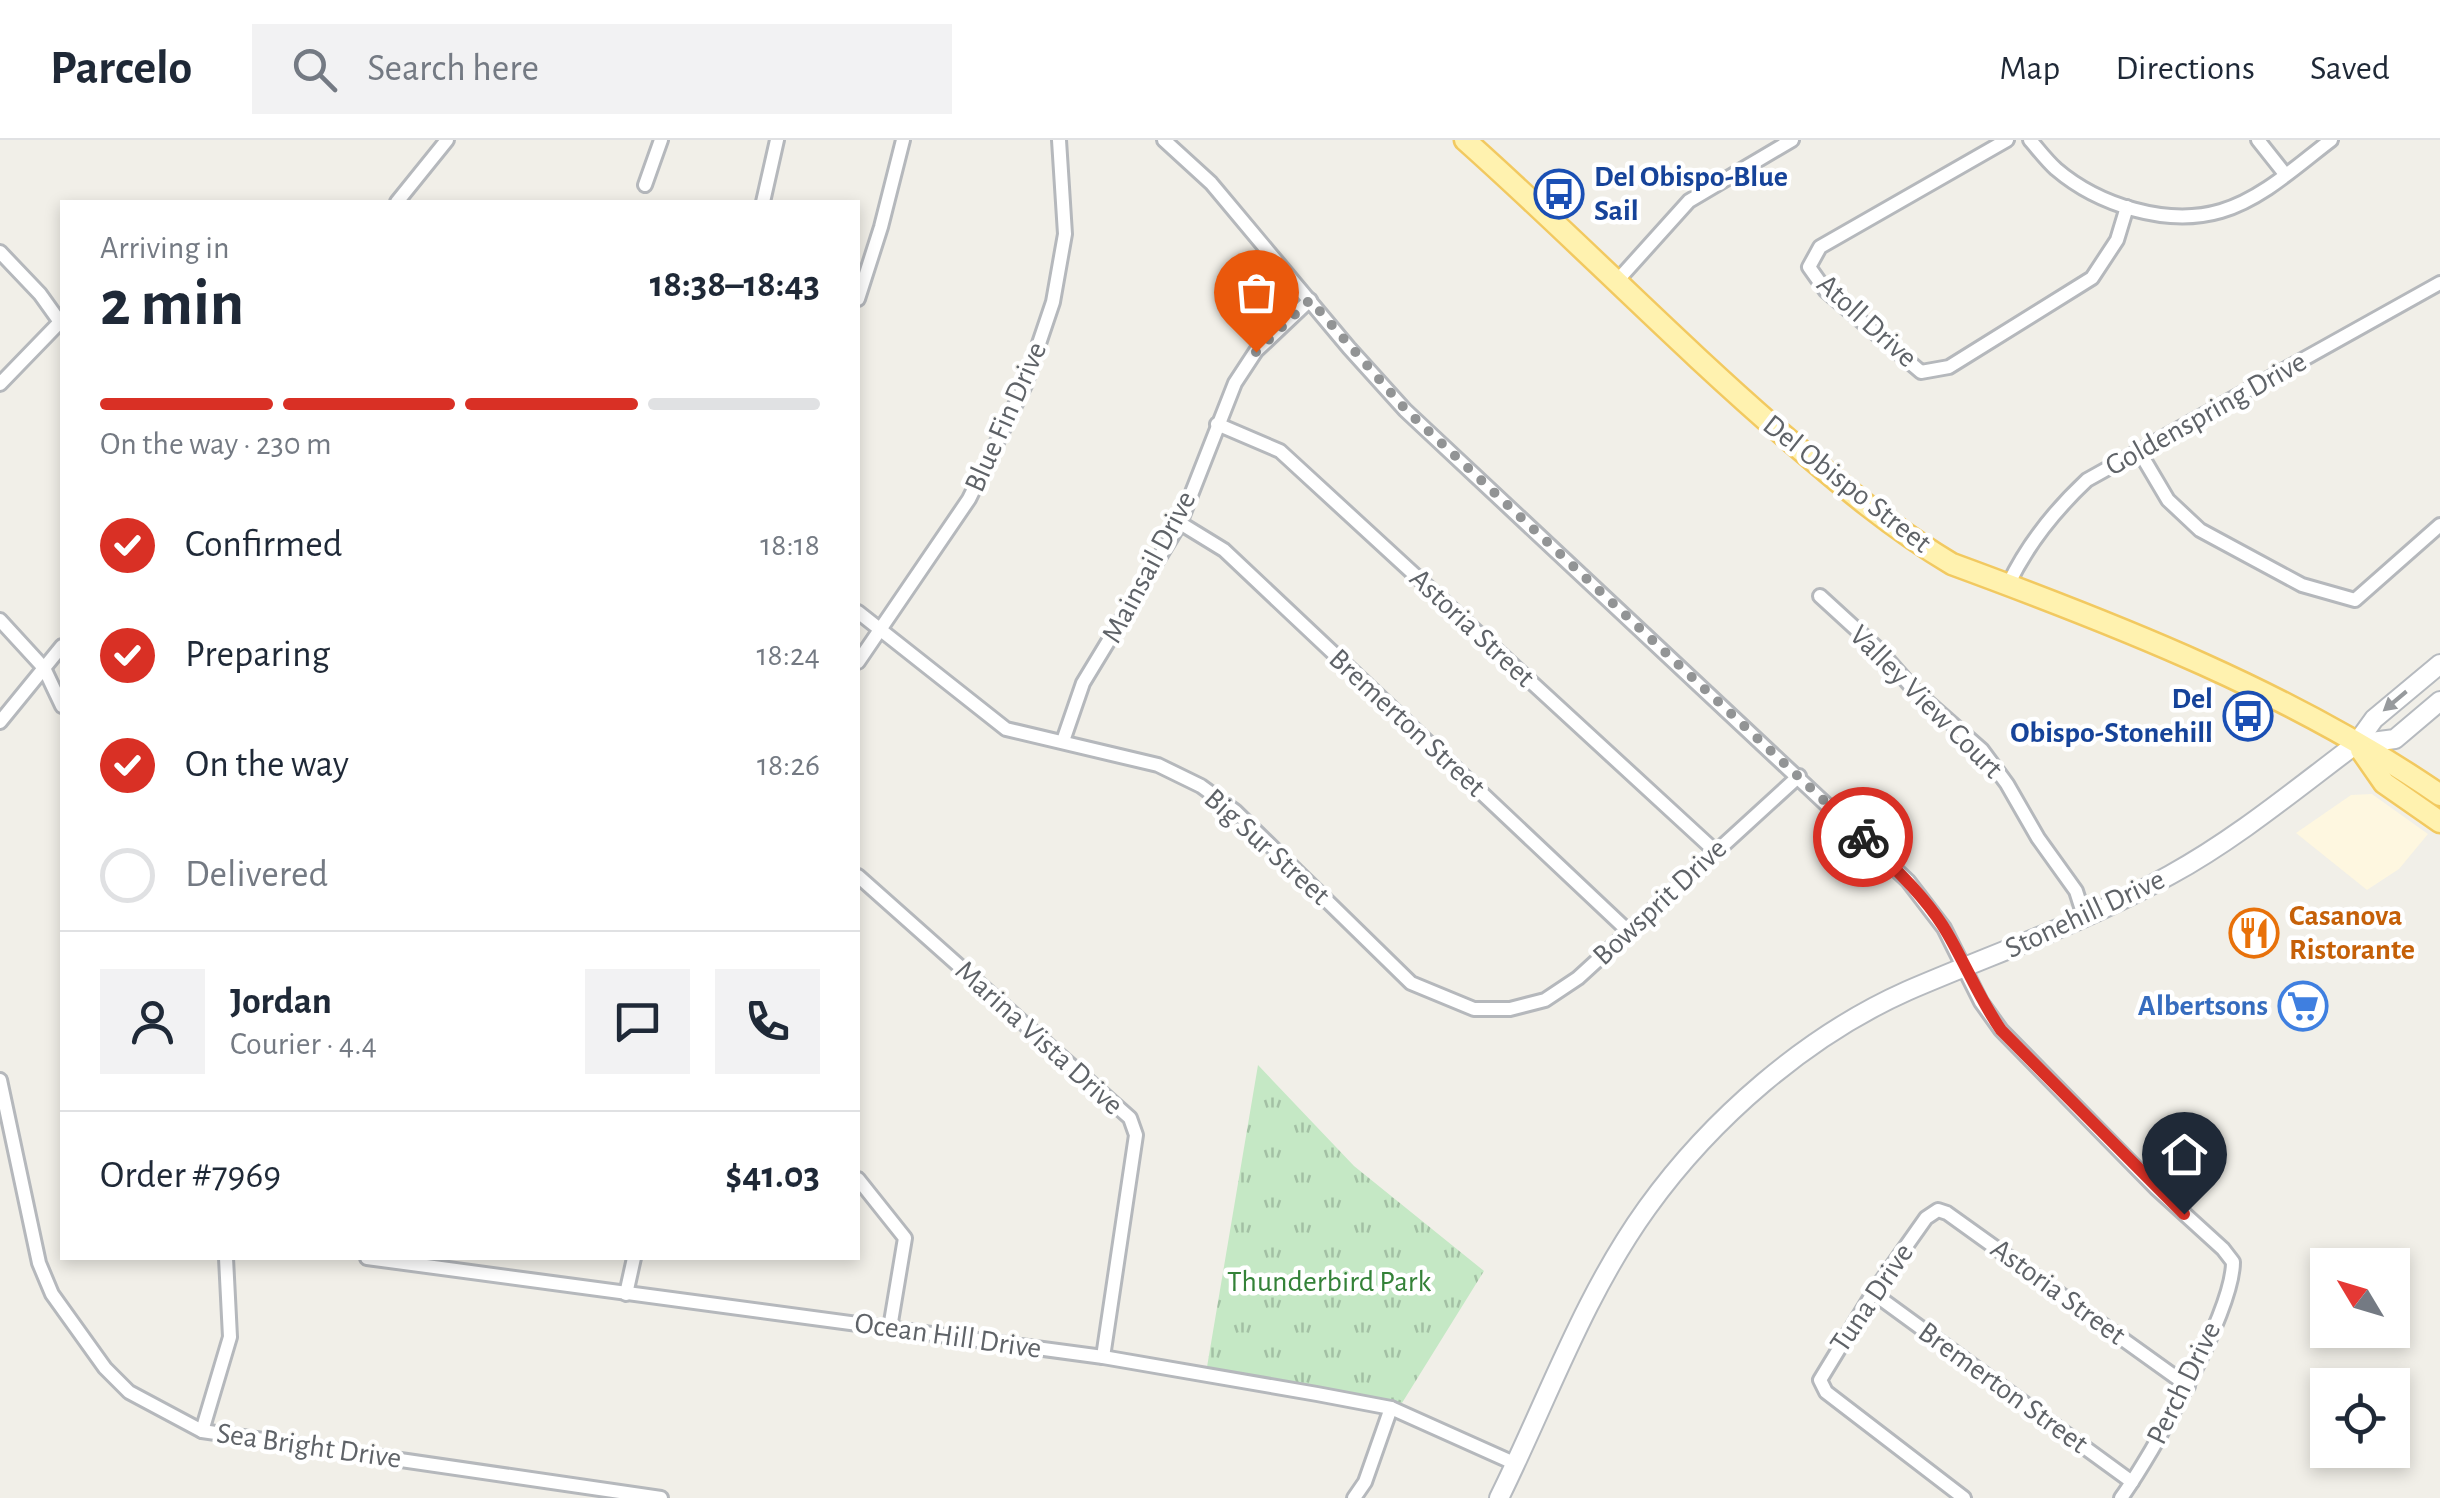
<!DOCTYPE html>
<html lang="en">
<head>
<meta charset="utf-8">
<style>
  body { margin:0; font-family:"Alegreya Sans",sans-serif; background:#f2f2f3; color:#1f2937; height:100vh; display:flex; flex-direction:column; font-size:38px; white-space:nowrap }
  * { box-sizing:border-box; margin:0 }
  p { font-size:32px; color:#747a83 }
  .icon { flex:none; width:55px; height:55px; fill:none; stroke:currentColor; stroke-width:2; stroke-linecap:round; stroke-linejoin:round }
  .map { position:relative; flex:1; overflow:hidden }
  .drawer { position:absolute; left:60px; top:60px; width:800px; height:1060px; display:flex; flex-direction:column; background:#fff; border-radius:0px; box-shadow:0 5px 15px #0003 }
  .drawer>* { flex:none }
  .needle { width:65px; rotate:308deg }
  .buttons { position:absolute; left:2310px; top:1108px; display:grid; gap:20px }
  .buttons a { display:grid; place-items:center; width:100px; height:100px; border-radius:0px; background:#fff; box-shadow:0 5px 15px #0003; font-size:50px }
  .pin { position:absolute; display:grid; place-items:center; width:85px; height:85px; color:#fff; margin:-102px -42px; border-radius:50% 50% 50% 0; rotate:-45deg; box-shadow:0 0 10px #0007 }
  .pin .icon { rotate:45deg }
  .courier { position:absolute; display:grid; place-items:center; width:100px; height:100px; margin:-50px; border:8px solid #d93025; border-radius:50%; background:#fff; color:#222; box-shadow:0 2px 12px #0007 }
  .headline em { font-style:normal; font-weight:600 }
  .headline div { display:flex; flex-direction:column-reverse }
  .headline { display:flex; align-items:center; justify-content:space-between; height:170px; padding:0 40px }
  h1 { font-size:65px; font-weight:600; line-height:75px }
  .bar { display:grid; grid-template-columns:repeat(4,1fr); gap:15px 10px; align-content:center; height:120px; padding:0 40px }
  .bar i { height:12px; border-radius:8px; background:#e0e1e3 }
  .bar .current { background:#d93025 }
  .bar p { grid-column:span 4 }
  .line { display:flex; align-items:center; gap:25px; padding:0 40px; border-top:2px solid #e0e1e3 }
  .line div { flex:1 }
  .round { display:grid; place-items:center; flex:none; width:105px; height:105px; border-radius:0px; background:#f2f2f3 }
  ol { padding:0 40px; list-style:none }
  li { display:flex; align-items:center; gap:30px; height:110px }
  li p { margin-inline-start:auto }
  li .icon { padding:10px; border-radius:50%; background:#d93025; color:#fff; stroke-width:4 }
  li:last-child { color:#747a83 }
  li i { width:55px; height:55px; border:5px solid #e0e1e3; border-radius:50% }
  header { display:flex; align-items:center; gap:60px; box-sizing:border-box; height:140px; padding:0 50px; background:#fff; border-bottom:2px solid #e0e1e3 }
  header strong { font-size:48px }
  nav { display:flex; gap:55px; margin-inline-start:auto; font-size:35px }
  .search { width:700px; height:90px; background:#f2f2f3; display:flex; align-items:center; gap:25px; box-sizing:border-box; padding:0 35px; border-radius:0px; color:#747a83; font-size:38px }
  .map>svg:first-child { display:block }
</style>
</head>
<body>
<header>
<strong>Parcelo</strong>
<div class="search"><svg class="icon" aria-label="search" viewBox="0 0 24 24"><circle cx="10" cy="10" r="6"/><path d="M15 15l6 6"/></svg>Search here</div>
<nav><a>Map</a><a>Directions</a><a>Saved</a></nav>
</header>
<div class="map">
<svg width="2440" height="1358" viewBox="0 0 2440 1358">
  <defs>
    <pattern id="grass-tufts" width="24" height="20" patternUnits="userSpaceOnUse" patternTransform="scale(2.5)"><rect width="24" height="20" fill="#c5e8c5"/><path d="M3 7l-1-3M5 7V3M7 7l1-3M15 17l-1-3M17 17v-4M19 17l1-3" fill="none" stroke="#a3c0a4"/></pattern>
  </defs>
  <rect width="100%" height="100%" fill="#f1efe8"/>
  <polygon fill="#fef7e0" points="2372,654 2428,694 2399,729 2367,750 2296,693 2351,655"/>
  <polygon fill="url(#grass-tufts)" points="1258,925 1354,1026 1484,1131 1402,1263 1207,1227"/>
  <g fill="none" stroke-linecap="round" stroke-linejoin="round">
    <g stroke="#b5b8bc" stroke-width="18">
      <g id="street">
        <path d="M 1164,0 L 1211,43 L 1349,208 L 1405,270 L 1908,741 L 1944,788 L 1981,862 L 2001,890 L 2156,1048 L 2223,1109 L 2233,1122 C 2233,1172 2152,1315 2121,1358"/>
        <polyline points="2007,0 1820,107 1809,127 1826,151 1921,232 1949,227 2092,138 2117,100 2127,67"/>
        <path d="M 2030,0 C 2038,9 2046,20 2056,29 C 2098,65 2167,87 2221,71 C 2262,59 2298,25 2331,0"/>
        <polyline points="2258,0 2285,34"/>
        <polyline points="645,45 661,0"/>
        <polyline points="397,62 447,0"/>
        <polyline points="763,62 777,0"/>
        <polyline points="0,112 40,154 60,182 0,244"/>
        <polyline points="1617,141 1689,61 1792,0"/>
        <polyline points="858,159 881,87 903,0"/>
        <polyline points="1217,284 1280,311 1715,711"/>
        <polyline points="2139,311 2168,360 2200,390 2302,445 2355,460 2440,385"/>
        <polyline points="1180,383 1224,410 1628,791"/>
        <path d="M 2008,445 C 2027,405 2054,371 2087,340 L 2440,143"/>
        <polyline points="1820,456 1879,510 1916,552 1982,610 2007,644 2038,698 2076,751 2084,776"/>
        <polyline points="858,472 1006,589 1158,625 1201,646 1235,671 1411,843 1474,869 1510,869 1545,860 1578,838 1799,636"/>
        <polyline points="0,480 44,528 62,566"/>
        <polyline points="858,522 969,359 1025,245 1053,162 1065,94 1059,0"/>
        <polyline points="0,582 62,506"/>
        <polyline points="1063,601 1083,543 1180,383 1235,243 1256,211 1310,160"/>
        <polyline points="858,736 1130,978 1136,995 1103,1217"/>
        <polyline points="0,940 39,1123 52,1154 105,1228 129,1252 202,1291 661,1358"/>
        <polyline points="858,1039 905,1098 890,1188"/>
        <polyline points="367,1118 1103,1217 1317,1254 1391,1268 1516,1324"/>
        <polyline points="1873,1153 2132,1342"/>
        <polyline points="626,1154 634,1118"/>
        <polyline points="202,1291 230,1197 226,1118"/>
        <polyline points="1354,1358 1365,1342 1391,1268"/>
        <polyline points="1964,1358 1826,1252 1820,1240 1873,1153 1926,1078 1938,1070 1947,1073 2188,1246"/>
      </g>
    </g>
    <g stroke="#b6babf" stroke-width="22">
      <g id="secondary">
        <polyline points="2356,604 2395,599 2440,561"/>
        <path d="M 1499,1358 C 1547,1261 1583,1157 1647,1068 C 1711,979 1806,896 1907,851 C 1995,813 2086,782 2170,735 C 2236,699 2296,649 2356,604 L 2374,579 L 2440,524"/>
      </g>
    </g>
    <g stroke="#f2c960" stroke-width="25">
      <g id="primary">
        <path d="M 1465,0 C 1575,98 1677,204 1789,300 C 1841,345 1893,389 1952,424 C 2118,485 2294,554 2440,655"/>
        <polyline points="2361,610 2384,643 2440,682"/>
      </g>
    </g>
    <use href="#street" stroke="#fff" stroke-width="12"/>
    <use href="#secondary" stroke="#fff" stroke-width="18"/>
    <use href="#primary" stroke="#fff2af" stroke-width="20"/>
  </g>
  <defs><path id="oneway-solid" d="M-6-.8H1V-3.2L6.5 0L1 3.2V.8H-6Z" transform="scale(2.5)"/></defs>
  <use fill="#979a9d" href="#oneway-solid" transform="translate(2395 561) rotate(140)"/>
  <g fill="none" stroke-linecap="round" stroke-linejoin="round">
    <polyline stroke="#929495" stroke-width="10" stroke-dasharray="0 18" points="1256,212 1310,160 1406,270 1863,697"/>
    <path stroke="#d93025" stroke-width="12" d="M 1863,697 C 1891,725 1921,752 1943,786 C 1964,820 1978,857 2001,890 L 2184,1074"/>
  </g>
  <defs>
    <g id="bus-ring" transform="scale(2.5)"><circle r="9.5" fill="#fff" stroke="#1a4fb4" stroke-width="1.5"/><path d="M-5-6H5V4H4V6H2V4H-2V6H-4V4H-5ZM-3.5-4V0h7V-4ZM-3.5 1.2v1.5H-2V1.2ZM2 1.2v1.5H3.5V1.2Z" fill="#1a4fb4"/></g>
    <g id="restaurant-ring" transform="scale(2.5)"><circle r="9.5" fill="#fff" stroke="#e8710a" stroke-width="1.5"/><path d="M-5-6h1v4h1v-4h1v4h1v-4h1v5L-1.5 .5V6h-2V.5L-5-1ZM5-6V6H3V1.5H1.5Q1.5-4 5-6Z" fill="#e8710a"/></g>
    <g id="supermarket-ring" transform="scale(2.5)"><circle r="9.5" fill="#fff" stroke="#3f7fe0" stroke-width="1.5"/><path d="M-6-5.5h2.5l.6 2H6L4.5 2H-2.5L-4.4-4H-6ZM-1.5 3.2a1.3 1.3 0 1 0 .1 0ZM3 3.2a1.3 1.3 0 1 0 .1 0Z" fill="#3f7fe0"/></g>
  </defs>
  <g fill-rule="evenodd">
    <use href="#bus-ring" x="1559" y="54"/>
    <use href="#bus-ring" x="2248" y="576"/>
    <use href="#restaurant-ring" x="2254" y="793"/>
    <use href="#supermarket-ring" x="2303" y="866"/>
  </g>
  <g text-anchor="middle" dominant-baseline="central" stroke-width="9" stroke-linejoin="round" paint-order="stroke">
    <g font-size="30" font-weight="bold" fill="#164399" stroke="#fff" text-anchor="start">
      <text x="1594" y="37">Del Obispo-Blue<tspan x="1594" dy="34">Sail</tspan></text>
      <text x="2213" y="559" text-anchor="end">Del<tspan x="2213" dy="34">Obispo-Stonehill</tspan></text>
    </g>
    <g font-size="30" fill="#5f6368" stroke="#fff">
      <text transform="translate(1867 181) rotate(42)">Atoll Drive</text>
      <text transform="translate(2206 274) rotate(-29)">Goldenspring Drive</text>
      <text transform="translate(1006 277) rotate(-66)">Blue Fin Drive</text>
      <text transform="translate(1847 344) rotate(38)">Del Obispo Street</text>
      <text transform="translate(1149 427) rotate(-62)">Mainsail Drive</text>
      <text transform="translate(1472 488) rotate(43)">Astoria Street</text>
      <text transform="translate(1926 562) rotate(45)">Valley View Court</text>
      <text transform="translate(1407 583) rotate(43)">Bremerton Street</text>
      <text transform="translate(1267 707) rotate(42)">Big Sur Street</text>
      <text transform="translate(1660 762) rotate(-43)">Bowsprit Drive</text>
      <text transform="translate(2085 774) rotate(-25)">Stonehill Drive</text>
      <text transform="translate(1039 898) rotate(42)">Marina Vista Drive</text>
      <text transform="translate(2058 1152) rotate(36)">Astoria Street</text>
      <text transform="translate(1872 1158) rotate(-56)">Tuna Drive</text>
      <text transform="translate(948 1196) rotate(8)">Ocean Hill Drive</text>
      <text transform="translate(2184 1243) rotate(-64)">Perch Drive</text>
      <text transform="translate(2003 1248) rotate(36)">Bremerton Street</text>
      <text transform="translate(309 1306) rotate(8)">Sea Bright Drive</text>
    </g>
    <g font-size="30" font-weight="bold" fill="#c56008" stroke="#fff" text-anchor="start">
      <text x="2289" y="776">Casanova<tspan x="2289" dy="34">Ristorante</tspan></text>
    </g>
    <g font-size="30" font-weight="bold" fill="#366cbe" stroke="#fff" text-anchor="end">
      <text x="2268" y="866">Albertsons</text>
    </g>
    <g font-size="30" fill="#348238" stroke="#fff">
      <text x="1329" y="1142">Thunderbird Park</text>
    </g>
  </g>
</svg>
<div class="buttons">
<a><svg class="needle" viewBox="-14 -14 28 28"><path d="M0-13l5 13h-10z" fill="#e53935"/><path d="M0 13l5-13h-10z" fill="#747a83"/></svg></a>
<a><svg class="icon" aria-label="locate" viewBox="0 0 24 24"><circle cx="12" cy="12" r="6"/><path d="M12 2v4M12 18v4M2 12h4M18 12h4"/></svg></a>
</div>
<div class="pin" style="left:1256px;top:212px;background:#ea580c"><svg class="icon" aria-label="bag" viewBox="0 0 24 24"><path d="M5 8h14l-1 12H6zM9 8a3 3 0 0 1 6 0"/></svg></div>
<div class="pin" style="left:2184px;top:1074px;background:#1f2937"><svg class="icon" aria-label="home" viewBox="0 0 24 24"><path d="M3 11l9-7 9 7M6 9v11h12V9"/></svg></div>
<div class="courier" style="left:1863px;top:697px"><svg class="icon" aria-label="bike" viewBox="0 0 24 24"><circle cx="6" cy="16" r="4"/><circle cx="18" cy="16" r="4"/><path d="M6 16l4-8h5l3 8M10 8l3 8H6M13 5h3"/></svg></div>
<section class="drawer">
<div class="headline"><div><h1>2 min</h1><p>Arriving in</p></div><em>18:38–18:43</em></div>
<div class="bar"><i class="current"></i><i class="current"></i><i class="current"></i><i></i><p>On the way · 230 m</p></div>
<ol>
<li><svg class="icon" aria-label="check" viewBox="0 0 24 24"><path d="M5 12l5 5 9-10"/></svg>Confirmed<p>18:18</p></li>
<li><svg class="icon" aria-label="check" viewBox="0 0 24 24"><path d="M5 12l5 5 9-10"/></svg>Preparing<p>18:24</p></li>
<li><svg class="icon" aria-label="check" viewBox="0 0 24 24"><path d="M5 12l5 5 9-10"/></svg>On the way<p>18:26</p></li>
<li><i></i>Delivered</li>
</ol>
<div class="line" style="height:180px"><a class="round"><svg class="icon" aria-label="person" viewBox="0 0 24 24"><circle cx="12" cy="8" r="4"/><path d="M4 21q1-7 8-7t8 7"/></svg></a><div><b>Jordan</b><p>Courier · 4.4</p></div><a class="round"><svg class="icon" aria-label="chat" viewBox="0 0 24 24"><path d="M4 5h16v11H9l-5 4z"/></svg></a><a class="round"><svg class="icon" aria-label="phone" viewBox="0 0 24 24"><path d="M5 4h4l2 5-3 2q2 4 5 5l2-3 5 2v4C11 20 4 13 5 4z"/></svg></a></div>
<div class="line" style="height:130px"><div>Order #7969</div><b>$41.03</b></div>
</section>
</div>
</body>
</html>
